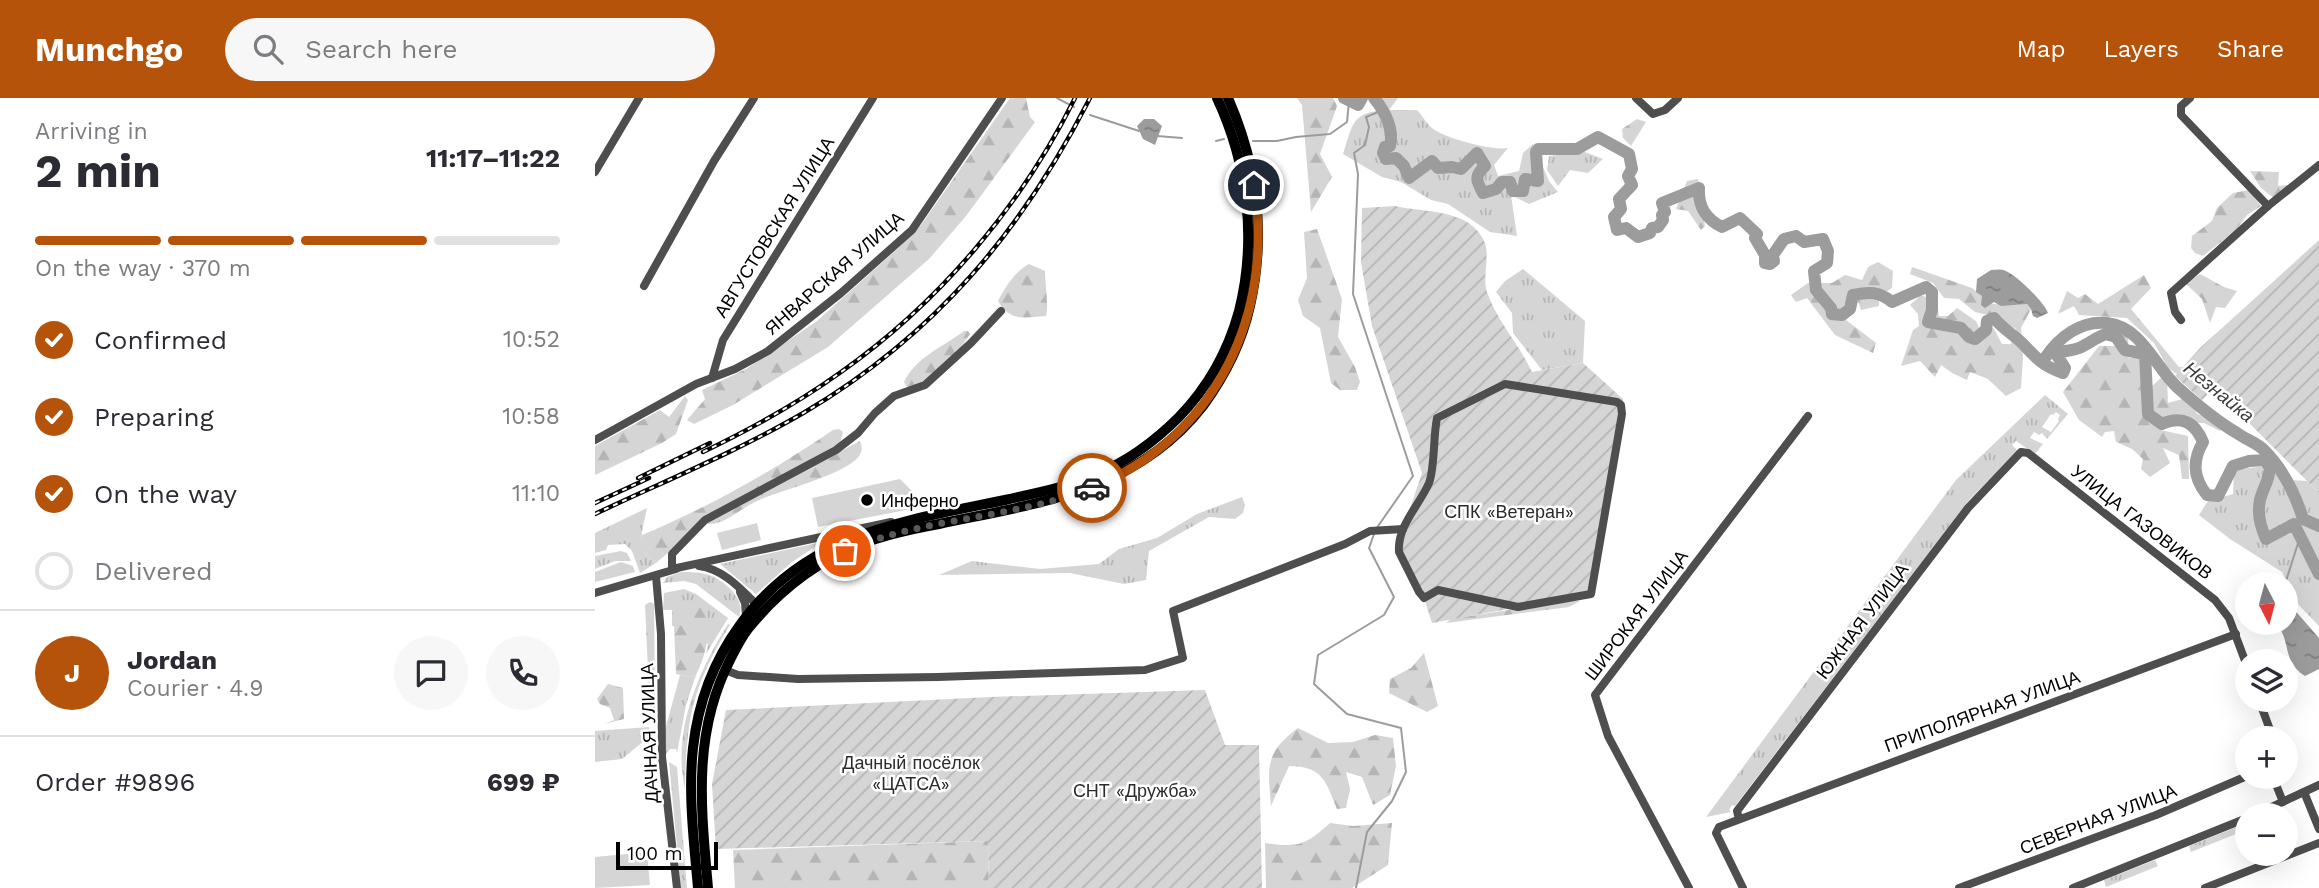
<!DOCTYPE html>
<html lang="en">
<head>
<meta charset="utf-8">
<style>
  body { margin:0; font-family:"Work Sans",sans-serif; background:#f7f7f7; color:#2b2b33; height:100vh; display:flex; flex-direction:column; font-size:26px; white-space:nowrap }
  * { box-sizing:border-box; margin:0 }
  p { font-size:23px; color:#7c7c81 }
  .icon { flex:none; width:38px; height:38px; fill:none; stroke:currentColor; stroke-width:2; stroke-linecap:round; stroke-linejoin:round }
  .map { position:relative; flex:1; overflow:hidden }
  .sheet { display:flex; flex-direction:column; background:#fff; width:595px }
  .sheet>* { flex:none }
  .needle { width:46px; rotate:174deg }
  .tools { position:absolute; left:1640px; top:474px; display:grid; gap:14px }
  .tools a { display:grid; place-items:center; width:63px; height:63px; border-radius:50%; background:#fff; box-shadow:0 7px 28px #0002; font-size:35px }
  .scale { position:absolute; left:21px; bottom:18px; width:102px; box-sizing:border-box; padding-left:7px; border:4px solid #000; border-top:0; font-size:19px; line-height:24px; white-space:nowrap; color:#000; -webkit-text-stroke:5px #fff; paint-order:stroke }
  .pin { position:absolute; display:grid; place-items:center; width:60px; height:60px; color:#fff; margin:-30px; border:4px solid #fff; border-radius:50%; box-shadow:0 2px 7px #0007 }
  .courier { position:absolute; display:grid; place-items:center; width:70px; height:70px; margin:-35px; border:5px solid #b45309; border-radius:50%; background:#fff; color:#222; box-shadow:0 2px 9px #0007 }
  .head em { font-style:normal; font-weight:700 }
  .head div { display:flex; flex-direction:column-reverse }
  .head { display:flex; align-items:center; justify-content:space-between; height:119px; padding:0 35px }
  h1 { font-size:46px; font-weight:700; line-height:52px }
  .bar { display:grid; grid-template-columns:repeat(4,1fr); gap:10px 7px; align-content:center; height:84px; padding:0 35px }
  .bar i { height:9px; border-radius:5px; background:#e1e1e2 }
  .bar .active { background:#b45309 }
  .bar p { grid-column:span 4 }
  .line { display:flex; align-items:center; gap:18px; padding:0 35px; border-top:2px solid #e1e1e2 }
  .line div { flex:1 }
  .round { display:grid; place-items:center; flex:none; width:74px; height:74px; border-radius:37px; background:#f7f7f7 }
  ol { padding:0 35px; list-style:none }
  li { display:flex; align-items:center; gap:21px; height:77px }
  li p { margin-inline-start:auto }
  li .icon { padding:7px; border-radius:50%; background:#b45309; color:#fff; stroke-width:4 }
  li:last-child { color:#7c7c81 }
  li i { width:38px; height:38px; border:4px solid #e1e1e2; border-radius:50% }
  header { display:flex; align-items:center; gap:42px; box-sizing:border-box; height:98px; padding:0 35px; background:#b45309; color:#fff }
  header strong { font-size:33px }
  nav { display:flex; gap:38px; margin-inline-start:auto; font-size:24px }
  .search { width:490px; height:63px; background:#f7f7f7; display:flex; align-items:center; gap:18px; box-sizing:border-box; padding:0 24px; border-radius:38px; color:#7c7c81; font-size:26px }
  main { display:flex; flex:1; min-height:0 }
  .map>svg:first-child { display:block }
</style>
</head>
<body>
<header>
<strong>Munchgo</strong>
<div class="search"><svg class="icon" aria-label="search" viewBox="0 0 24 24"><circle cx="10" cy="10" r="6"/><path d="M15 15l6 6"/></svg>Search here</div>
<nav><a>Map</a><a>Layers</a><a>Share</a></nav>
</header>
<main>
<section class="sheet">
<div class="head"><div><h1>2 min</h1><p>Arriving in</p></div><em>11:17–11:22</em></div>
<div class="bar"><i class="active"></i><i class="active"></i><i class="active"></i><i></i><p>On the way · 370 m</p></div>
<ol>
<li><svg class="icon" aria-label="check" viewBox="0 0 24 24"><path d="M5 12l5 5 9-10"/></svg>Confirmed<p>10:52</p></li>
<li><svg class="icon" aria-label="check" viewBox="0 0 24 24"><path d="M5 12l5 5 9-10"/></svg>Preparing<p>10:58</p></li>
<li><svg class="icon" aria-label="check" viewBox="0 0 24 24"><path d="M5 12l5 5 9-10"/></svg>On the way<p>11:10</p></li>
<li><i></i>Delivered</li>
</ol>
<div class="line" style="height:126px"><b class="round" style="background:#b45309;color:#fff">J</b><div><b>Jordan</b><p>Courier · 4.9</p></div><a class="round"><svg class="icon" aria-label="chat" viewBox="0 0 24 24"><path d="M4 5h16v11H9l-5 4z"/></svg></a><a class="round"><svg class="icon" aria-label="phone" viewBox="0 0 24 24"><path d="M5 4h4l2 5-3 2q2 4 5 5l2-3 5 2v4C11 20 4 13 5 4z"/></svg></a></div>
<div class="line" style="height:91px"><div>Order #9896</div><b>699 ₽</b></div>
</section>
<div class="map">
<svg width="1724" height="790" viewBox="0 0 1724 790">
  <defs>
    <pattern id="grass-tufts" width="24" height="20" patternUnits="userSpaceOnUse" patternTransform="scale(1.75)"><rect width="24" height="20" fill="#d5d5d5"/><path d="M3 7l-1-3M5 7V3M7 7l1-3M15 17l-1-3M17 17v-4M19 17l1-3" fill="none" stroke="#b5b5b5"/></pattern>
    <pattern id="forest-firs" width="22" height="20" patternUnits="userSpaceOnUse" patternTransform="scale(1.75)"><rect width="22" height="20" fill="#d5d5d5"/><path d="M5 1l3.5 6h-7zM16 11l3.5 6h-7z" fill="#b5b5b5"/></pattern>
    <pattern id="garden-furrows" width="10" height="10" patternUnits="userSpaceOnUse" patternTransform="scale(1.75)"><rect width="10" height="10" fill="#d5d5d5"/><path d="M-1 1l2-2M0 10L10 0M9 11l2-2" fill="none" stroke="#b5b5b5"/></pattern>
    <pattern id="water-ripples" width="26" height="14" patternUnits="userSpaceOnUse" patternTransform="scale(1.75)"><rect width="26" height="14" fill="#9c9c9c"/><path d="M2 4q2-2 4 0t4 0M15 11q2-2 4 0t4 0" fill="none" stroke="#7d7d7d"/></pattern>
  </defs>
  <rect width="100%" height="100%" fill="#fff"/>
  <g fill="url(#grass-tufts)" fill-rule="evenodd">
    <path d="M 785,0 L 803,0 L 794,12 L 822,12 C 827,17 831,25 837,30 C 849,40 897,53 913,50 L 899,67 L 903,78 L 924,73 L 928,55 L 938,46 L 954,83 L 963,94 L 934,106 L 916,97 L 922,138 L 895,134 L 853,106 L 836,102 L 806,84 L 787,79 L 748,56 C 758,26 756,14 792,12 Z"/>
    <polygon points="990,54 1008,61 993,75 975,72 963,88 952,72 954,58"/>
    <polygon points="928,171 990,223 988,265 947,272 918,235 917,215 901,194 910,183"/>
    <path d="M 1450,297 L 1473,316 L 1452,341 L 1447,335 L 1444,337 L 1439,334 L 1435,340 L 1448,346 L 1440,356 L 1421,343 L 1417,347 L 1423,353 L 1375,401 L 1140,708 L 1137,707 L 1134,712 L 1136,714 L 1111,719 L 1361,382 ZM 1461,314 L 1465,317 L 1463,321 L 1464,323 L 1456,334 L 1447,329 L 1456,316 L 1458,317 Z"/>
    <polygon points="1669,368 1696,382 1712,383 1724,395 1724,528 1701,504 1687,474 1635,441 1604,417 1613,403 1638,396 1639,372"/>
    <polygon points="647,399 650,407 648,415 640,421 614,419 554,453 551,482 529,486 475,475 344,477 377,463 445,471 504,466 524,451 562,440 602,416"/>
    <path d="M 52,410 C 48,431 39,452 61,465 L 45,475 L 37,453 L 30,446 L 13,447 L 11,452 L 0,455 L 0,435 Z"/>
    <polygon points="227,444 197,464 161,496 125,466"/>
    <polygon points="26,453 32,455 36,463 20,463 0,471 0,458"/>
    <polygon points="26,464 38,468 40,474 0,484 0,474"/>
    <path d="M 86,474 C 96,474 105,474 114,477 C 129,482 152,502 144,519 L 101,486 L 89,483 L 68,485 L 72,479 Z"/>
    <polygon points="89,491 101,496 133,520 111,556 113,546 82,529 77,528 77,512 68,512 69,495"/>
    <path d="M 133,526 L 135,527 C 98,588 91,620 90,691 C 77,633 103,574 133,526 Z"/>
    <polygon points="85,577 96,579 101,577 91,607 82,655 81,651 75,651 71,656 70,632"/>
    <polygon points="54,629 55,638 27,661 0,664 0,633"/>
    <polygon points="74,664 82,669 92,790 86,790"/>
    <polygon points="1644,728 1646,734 1596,754 1594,748"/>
    <polygon points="1560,762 1563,768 1511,789 1509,782"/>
  </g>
  <g fill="url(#forest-firs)">
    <polygon points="415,0 431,0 435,19 440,24 371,118 334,161 233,249 138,307 99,326 92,322 110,301 107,292 151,271 222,223 300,153 326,127"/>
    <polygon points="702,0 738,0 742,8 725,56 737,79 716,114 707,7"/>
    <polygon points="1042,21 1051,24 1036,48 1028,40 1027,31"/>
    <polygon points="1655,73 1684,74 1683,88 1694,87 1680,101 1666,90"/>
    <polygon points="1103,81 1110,128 1106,132 1093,113 1081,111 1092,83"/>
    <polygon points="1654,92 1666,108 1652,117 1641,132 1608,158 1600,155 1596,150 1597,138 1617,123 1622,110 1638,95"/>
    <polygon points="722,131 747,201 743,239 760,269 765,284 762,292 745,292 736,285 725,230 708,218 703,202 712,180 709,134"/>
    <polygon points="1283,164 1298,173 1297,190 1284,199 1284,208 1266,212 1263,203 1251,222 1281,245 1278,255 1240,237 1212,200 1201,204 1196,197 1213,185 1237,185 1250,177 1267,182 1273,169"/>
    <path d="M 434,166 L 450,173 C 450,186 454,208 451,218 C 429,219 417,225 403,203 C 410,190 420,173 434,166 Z"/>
    <path d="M 1317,169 L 1377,190 L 1387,198 L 1387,204 C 1402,207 1415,207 1432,206 L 1436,211 L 1426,230 L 1428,260 L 1426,290 L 1411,298 L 1393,281 L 1375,274 L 1372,282 L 1357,275 L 1346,267 L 1340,279 L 1325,263 L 1306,268 L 1318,232 L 1324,228 L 1323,216 L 1315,207 L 1326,197 L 1342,204 L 1344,218 L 1353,218 L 1362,210 L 1381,223 L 1389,240 L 1398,229 L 1407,246 L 1416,246 L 1421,231 L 1401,219 L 1380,214 L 1364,201 L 1349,200 L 1338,185 L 1315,176 Z"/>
    <polygon points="1605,176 1629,189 1642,193 1630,210 1621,209 1615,225 1607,201 1590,185"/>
    <polygon points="1549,177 1556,190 1536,211 1584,269 1602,270 1597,286 1573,270 1559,245 1532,220 1484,217 1479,208 1463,216 1472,193 1483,200 1490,196 1503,206"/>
    <polygon points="1514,230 1533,239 1534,260 1546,258 1549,318 1566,332 1593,338 1594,381 1587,381 1584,357 1568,350 1575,365 1555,379 1546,371 1548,361 1537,351 1521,344 1519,333 1510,334 1507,339 1484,322 1468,294 1504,248 1520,248"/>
    <path d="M 369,233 L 373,233 L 375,236 L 365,251 L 341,273 L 322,288 L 312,289 L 309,284 C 321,259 348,249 369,233 Z"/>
    <polygon points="1569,277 1572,281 1573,305 1587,301 1598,306 1602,316 1617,321 1629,328 1625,333 1609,325 1589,325 1581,318 1562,321 1556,315 1554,291"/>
    <polygon points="90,298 93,302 81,336 67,345 0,377 0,348 65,312 74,319"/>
    <path d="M 244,331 L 248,334 L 245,345 L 121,414 L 61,465 C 51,459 44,449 47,437 C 114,409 178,373 238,332 Z"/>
    <path d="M 265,343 C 266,347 268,350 266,354 C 260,375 182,393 162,403 C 146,410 130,427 113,426 L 113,424 Z"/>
    <polygon points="978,502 985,503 974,509 851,525 856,521"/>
    <path d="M 98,503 L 112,510 C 114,538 113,552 101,577 L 96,579 L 81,576 L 79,529 L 82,528 L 83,506 Z"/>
    <polygon points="55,504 59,506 60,609 58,620 55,617 50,507"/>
    <polygon points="829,555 843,608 832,614 794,595 795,581 816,570"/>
    <polygon points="13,586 28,590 29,621 9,626 19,622 15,610 5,606 2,601"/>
    <path d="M 703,630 L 733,645 L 758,644 L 780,637 L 798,640 L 801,668 L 795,697 L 778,707 L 767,679 L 751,674 L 755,691 L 751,710 L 742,711 C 731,684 728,668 694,668 L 676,708 C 673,669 669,655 703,630 Z"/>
    <path d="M 735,725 L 758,728 L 797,725 L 793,767 L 757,790 L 671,790 L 670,745 C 703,750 711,747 735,725 Z"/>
    <polygon points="393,743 394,790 140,790 138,752"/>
  </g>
  <g fill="#d5d5d5">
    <polygon points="305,381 332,408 223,429 217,400"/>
    <polygon points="162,425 166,442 127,452 122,435"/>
    <polygon points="52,754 55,787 0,790 0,759"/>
  </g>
  <g fill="url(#garden-furrows)">
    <path d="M 800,108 C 830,115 876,110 890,145 C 895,160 887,179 892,194 C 902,223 924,246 937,274 L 988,265 L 1028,301 L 996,496 L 837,525 L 829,500 L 804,454 L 808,431 L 827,375 L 777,228 L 766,164 L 767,110 Z"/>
    <polygon points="1724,142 1724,395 1619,290 1607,302 1580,278 1605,250"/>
    <polygon points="610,592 630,647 664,647 667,790 394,790 393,743 121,751 117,686 131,612 396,599"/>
  </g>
  <g fill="url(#water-ripples)">
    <polygon points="549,21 559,21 567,28 560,47 548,41 542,28"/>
    <path d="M 1396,172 C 1400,172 1404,171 1408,172 C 1419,174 1450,205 1453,215 L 1442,220 L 1438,218 L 1436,211 L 1432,206 L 1406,208 L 1399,204 L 1390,210 L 1386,207 L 1387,198 L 1381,194 L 1382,181 Z"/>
    <path d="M 1691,506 L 1697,509 L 1724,540 L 1724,571 L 1710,578 C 1686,562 1697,544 1681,525 L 1690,525 Z"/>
  </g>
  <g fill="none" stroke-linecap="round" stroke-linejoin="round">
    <g stroke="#9c9c9c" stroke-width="2">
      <polyline points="462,0 479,9"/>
      <polyline points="495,17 544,33"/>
      <polyline points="562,38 587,40"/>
      <polyline points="621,43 629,41"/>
      <polyline points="658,43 682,43 701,39 735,36 752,24 754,4"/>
      <polyline points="781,431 818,378 758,196 763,76 759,55 770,47 774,29 771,19 788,12"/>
      <polyline points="1690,486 1705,439"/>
      <polyline points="761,790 772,734 797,703 811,674 806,630 752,616 719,586 723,557 789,517 799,499 774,450 779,436"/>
    </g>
    <g stroke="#9c9c9c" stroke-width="12">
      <polyline points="749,0 763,7 767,0"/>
      <path d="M 779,0 C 790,13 799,31 795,48 L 790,49 L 788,55 L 791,61 L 801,60 L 809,68 L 814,80 L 837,63 L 843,70 L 857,69 L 866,71 L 882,55 L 890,68 C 879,78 881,82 888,95 L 901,91 L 907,84 L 915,84 L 918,93 L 928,93 L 930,81 L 943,83 L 941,54 L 943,51 L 982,51 L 1003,39 L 1034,56 L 1037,71 L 1033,78 L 1037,87 L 1024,101 L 1026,111 L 1019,119 L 1022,132 L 1031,130 L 1043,139 L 1055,135 L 1057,130 L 1063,129 L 1068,122 L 1067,117 L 1070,114 L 1067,105 L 1104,90 C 1103,109 1111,121 1127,129 L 1145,120 L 1162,136 L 1160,140 L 1170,157 L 1170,165 L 1175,166 L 1179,163 L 1178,157 L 1189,141 L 1201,138 L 1209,144 L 1228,141 L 1233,153 L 1232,165 L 1219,173 L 1221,192 L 1236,210 L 1237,216 L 1247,217 L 1255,211 L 1258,197 C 1274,194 1284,193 1297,204 L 1331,189 L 1337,194 L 1337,212 L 1333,224 L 1366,230 L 1374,239 L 1380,241 L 1391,232 L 1392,223 L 1399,220 C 1408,231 1419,237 1428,246 C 1442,261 1448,268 1468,275 L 1470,270 L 1461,256 C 1469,252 1477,253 1484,250 C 1494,246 1501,239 1511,236 L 1521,239 L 1530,252 L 1550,256 L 1553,316 L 1567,326 C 1588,317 1600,325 1608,344 C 1597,363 1598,380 1612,397 L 1623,398 L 1638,368 L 1654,363 L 1670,362 L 1675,370 C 1674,383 1668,390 1665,402 C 1662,415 1666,430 1671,441 L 1699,426 L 1724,476"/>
      <path d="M 1450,260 C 1464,239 1486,222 1512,225 C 1547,229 1560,269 1582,289 C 1600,305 1621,323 1642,335 C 1650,341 1662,345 1669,352 C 1689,372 1700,395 1708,421 L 1724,428"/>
    </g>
    <g stroke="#4e4e4e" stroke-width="8">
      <polyline points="1041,0 1058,16 1070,12 1083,0"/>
      <polyline points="1595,0 1586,8 1586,17 1673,108"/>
      <polyline points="0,74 44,0"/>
      <polyline points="49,188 119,63 159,0"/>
      <polyline points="1586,222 1580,214 1576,195 1673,108 1724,67"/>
      <polyline points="117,280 128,242 278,0"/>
      <path d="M 910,286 L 1022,304 L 1026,307 L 1027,316 L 996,496 L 923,509 L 843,492 L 829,500 L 824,494 L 804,454 C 802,428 824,408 834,385 C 840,370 838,339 842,320 Z"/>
      <polyline points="0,342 101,286 140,271 173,253 246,195 317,132 407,0"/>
      <path d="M 104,468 C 128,471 145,490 161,506"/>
      <polyline points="77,471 77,456 110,422 241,352 263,335 280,315 299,298 330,287 376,245 406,213"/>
      <polyline points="77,471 296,424"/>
      <polyline points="61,478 66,536 67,659 82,790"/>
      <polyline points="145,494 150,505 151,518"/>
      <polyline points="0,495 81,471"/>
      <polyline points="130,572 143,577 203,581 343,579 550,572 588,560 578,513 750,446 775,433 808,431"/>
      <polyline points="1664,602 1678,640"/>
      <polyline points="1678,679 1688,704"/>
      <polyline points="1709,694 1724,731"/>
      <polyline points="1657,718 1724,687"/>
      <polyline points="1144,721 1142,713 1373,410 1426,354 1433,355 1620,502 1634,520 1652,568"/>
      <polyline points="1094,790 1013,638 1000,597 1213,318"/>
      <polyline points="1148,790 1121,735 1124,729 1641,536"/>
      <polyline points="1364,790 1561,717 1652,678"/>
      <polyline points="1478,790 1652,720"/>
      <polyline points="1610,790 1724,745"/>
    </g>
    <g stroke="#000" stroke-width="10">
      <path d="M 103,790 C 99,744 93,696 98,650 C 103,605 118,564 145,527 C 211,435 309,423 410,402 C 441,395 473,389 502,376 C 533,363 560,343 584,319 C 613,289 633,253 644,213 C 662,142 653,66 622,0"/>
      <path d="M 113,790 C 106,709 97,635 136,560 C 141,550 146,540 153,531 C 182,495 220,465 263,447 C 289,437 316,431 344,426 C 443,405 541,394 608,308 C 630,278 647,244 655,208 C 671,137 662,66 633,0"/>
    </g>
    <g stroke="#000" stroke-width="4.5">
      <g id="rail">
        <path d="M 108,354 C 156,331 203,305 246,274 C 344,205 427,107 480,0"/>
        <polyline points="43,380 115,345"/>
        <polyline points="0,405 54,380"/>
        <path d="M 0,416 C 70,383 143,353 210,314 C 340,237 427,133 495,0"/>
      </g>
    </g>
    <use href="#rail" stroke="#fff" stroke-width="2" stroke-dasharray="5" stroke-linecap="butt"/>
  </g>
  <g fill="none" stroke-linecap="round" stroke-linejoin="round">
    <path stroke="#595959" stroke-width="7" stroke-dasharray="0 12.6" d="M 250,453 C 328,419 418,421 497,390"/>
    <path stroke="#b45309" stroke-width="9" d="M 497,390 C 621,339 680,217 659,87"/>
  </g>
  <circle fill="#000" stroke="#fff" stroke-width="2.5" cx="272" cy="402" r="7"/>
  <g text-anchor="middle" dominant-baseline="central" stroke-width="5" stroke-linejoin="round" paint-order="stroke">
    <g font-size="18" fill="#000" stroke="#fff">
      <text transform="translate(179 129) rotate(-58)">АВГУСТОВСКАЯ УЛИЦА</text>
      <text transform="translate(239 175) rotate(-41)">ЯНВАРСКАЯ УЛИЦА</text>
      <text transform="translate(1547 424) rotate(38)">УЛИЦА ГАЗОВИКОВ</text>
      <text transform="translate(1041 517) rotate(-53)">ШИРОКАЯ УЛИЦА</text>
      <text transform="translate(1267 523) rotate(-53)">ЮЖНАЯ УЛИЦА</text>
      <text transform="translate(1387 613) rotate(-20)">ПРИПОЛЯРНАЯ УЛИЦА</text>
      <text transform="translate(54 635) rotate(-92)">ДАЧНАЯ УЛИЦА</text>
      <text transform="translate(1503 721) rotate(-21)">СЕВЕРНАЯ УЛИЦА</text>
    </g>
    <g font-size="18" fill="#000" stroke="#fff" text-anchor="start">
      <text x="286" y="402">Инферно</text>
    </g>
    <g font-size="18" fill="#2c2c2c" stroke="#fff">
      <text x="914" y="413">СПК «Ветеран»</text>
      <text x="316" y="664">Дачный посёлок<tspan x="316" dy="21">«ЦАТСА»</tspan></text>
      <text x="540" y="692">СНТ «Дружба»</text>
    </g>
    <g font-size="19" font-style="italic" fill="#3d3d3d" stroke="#fff">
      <text transform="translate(1624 294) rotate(39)">Незнайка</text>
    </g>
  </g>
</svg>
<div class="tools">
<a><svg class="needle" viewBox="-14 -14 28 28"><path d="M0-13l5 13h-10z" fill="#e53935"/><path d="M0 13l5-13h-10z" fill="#7c7c81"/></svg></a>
<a><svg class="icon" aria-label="layers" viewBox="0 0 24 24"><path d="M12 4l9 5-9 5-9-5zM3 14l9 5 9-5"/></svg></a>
<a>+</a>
<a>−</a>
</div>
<div class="scale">100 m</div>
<div class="pin" style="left:250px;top:453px;background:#ea580c"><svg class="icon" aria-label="bag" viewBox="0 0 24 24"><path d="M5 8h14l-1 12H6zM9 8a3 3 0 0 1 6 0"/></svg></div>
<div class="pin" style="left:659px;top:87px;background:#1f2937"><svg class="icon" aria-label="home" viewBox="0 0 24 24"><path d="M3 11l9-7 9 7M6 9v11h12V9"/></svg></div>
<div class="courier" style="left:497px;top:390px"><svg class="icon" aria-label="car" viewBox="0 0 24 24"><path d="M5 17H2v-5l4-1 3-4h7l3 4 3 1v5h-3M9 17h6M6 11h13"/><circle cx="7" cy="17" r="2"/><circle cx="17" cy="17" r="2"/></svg></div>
</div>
</main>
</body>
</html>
